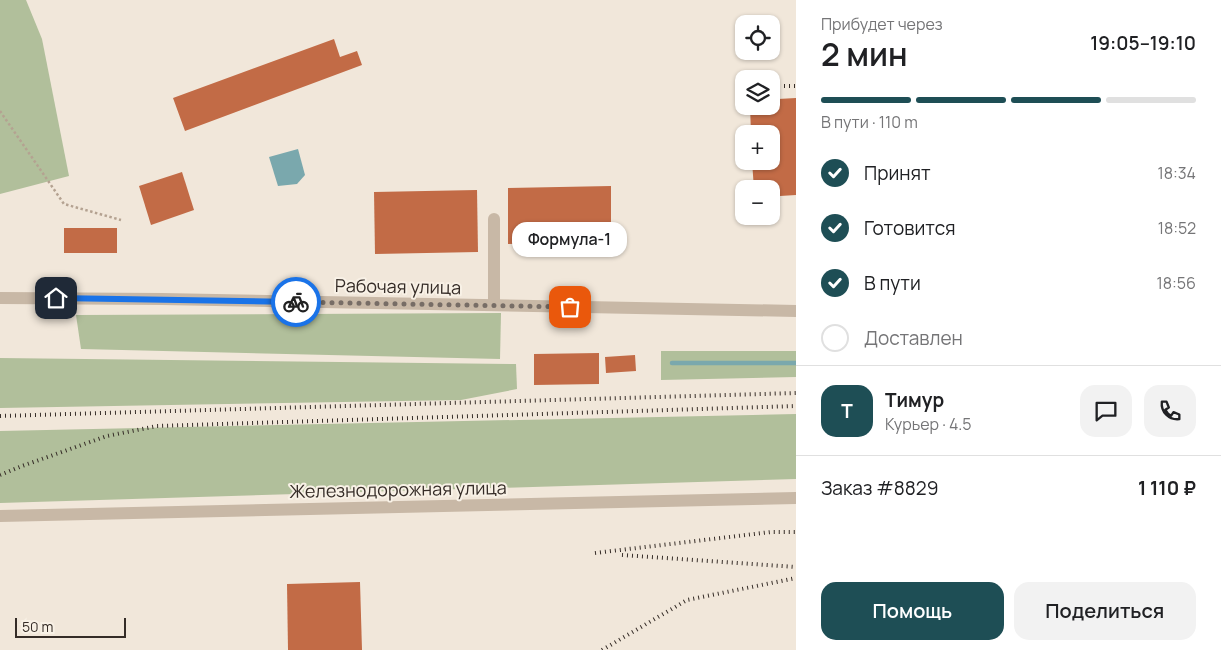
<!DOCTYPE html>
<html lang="ru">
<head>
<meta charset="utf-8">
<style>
  body { margin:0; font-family:Manrope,sans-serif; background:#f2f2f2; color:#202124; height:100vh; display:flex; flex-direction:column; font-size:19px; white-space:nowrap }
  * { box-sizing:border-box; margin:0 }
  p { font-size:16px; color:#757577 }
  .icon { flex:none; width:28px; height:28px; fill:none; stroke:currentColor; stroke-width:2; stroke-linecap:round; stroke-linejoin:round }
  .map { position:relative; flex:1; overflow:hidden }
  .drawer { display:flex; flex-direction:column; background:#fff; width:425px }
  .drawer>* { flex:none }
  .tools { position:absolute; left:735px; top:15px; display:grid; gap:10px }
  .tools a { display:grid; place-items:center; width:45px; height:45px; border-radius:10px; background:#fff; box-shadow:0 1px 4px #0004; font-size:25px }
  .scale { position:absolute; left:15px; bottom:12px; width:111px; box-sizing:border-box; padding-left:5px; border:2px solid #352c27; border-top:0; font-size:14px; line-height:18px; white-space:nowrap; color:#352c27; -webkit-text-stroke:4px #f8f1e6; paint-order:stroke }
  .pin { position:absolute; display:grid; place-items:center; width:42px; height:42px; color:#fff; margin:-21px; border-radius:10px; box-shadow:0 2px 8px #0006 }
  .courier { position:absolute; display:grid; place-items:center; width:50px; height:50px; margin:-25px; border:4px solid #1a73e8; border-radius:50%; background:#fff; color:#222; box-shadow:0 1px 6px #0007 }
  .bubble { position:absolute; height:35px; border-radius:15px; background:#fff; box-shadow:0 1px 4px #0004; font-size:16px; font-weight:600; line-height:35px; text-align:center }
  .summary em { font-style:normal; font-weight:600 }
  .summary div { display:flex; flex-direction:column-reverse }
  .summary { display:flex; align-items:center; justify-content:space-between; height:85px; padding:0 25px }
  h1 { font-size:32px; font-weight:600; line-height:38px }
  .bar { display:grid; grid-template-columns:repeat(4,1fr); gap:8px 5px; align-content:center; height:60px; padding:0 25px }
  .bar i { height:6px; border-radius:4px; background:#e0e0e0 }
  .bar .on { background:#1e4e55 }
  .bar p { grid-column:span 4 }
  .line { display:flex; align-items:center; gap:12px; padding:0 25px; border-top:1px solid #e0e0e0 }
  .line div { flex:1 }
  .round { display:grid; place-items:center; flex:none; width:52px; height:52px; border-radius:15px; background:#f2f2f2 }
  ol { padding:0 25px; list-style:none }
  li { display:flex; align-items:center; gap:15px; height:55px }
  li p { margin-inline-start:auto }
  li .icon { padding:5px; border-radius:50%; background:#1e4e55; color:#fff; stroke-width:4 }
  li:last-child { color:#757577 }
  li i { width:28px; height:28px; border:2px solid #e0e0e0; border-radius:50% }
  .action { display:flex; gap:10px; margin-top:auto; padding:10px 25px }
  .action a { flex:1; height:58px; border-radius:15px; background:#1e4e55; color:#fff; font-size:20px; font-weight:600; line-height:58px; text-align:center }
  .action a+a { background:#f2f2f2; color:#202124 }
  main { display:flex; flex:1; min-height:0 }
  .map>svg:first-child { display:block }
</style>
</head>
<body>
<main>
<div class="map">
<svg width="796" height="650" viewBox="0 0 796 650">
  <rect width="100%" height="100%" fill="#f1e7da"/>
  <g fill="#b1bf9b">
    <polygon points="0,0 26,0 42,39 69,176 0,194"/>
    <polygon points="501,313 500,359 81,349 76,315"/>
    <polygon points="661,351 796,351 796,377 661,380"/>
    <polygon points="0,358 516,364 517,389 461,400 0,408"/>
    <polygon points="796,414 796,479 0,503 0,431"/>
  </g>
  <polygon fill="#7aa8ad" points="298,149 305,175 297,184 278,186 269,157"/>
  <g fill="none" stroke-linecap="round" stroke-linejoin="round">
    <polyline stroke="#7aa8ad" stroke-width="4.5" points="672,363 796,363"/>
  </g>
  <g fill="#c26b46">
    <polygon points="334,39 340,57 357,51 362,65 185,131 173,98"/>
    <polygon points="796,98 796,195 780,196 779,188 754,189 752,161 771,161 771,134 751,134 750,106 771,106 771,104 778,104 778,99"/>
    <polygon points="182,172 194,210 151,225 139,186"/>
    <polygon points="611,186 611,242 508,244 508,188"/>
    <polygon points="477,190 478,252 375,254 374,192"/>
    <rect x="64" y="228" width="53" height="25"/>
    <polygon points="599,353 599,384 534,385 534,354"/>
    <polygon points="635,355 636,371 606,373 605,357"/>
    <polygon points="360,582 362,650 288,650 287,584"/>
  </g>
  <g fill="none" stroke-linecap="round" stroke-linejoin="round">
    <polyline stroke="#b4a291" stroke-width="2.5" stroke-dasharray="2.5 2.5" stroke-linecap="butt" points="0,111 64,204 121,220"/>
    <g stroke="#c8b8a6" stroke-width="12">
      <polyline points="494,219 494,305"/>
      <polyline points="0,298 162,299 796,311"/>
      <polyline points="0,516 796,498"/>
    </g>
    <g stroke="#352c27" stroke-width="4" stroke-dasharray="1 4" stroke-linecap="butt">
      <polyline points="784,86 796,86"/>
      <polyline points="0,416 796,393"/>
      <polyline points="0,475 22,466 107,436 157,426 796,406"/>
      <polyline points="595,553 771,532 796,532"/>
      <polyline points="622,555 796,567"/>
      <polyline points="602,650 687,600 796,578"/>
    </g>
  </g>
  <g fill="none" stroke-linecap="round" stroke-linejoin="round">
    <polyline stroke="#776d66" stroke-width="5" stroke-dasharray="0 9" points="296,302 570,307"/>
    <polyline stroke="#1a73e8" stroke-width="6" points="56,298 296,302"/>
  </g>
  <g text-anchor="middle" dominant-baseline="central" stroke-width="4" stroke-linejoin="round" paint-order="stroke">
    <g font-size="18" fill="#352c27" stroke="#f8f1e6">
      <text transform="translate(398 286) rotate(1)">Рабочая улица</text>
      <text transform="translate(398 489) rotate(-1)">Железнодорожная улица</text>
    </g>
  </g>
</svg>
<div class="tools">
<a><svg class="icon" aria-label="locate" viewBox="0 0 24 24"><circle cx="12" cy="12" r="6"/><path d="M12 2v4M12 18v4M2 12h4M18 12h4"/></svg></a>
<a><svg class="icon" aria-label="layers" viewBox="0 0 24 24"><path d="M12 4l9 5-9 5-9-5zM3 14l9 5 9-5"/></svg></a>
<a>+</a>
<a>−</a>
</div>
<div class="scale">50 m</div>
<div class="pin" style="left:570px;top:307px;background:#ea580c"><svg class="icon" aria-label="bag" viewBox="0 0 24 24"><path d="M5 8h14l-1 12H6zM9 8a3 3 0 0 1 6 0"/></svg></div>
<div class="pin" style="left:56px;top:298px;background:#1f2937"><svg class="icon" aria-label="home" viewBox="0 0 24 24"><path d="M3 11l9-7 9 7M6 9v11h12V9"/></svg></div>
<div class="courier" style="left:296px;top:302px"><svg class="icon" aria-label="bike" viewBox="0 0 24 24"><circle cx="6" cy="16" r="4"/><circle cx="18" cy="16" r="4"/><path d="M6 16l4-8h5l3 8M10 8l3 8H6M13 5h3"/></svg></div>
<div class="bubble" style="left:512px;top:222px;width:115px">Формула-1</div>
</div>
<section class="drawer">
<div class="summary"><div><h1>2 мин</h1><p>Прибудет через</p></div><em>19:05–19:10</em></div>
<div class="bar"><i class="on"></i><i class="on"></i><i class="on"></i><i></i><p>В пути · 110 m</p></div>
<ol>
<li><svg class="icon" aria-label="check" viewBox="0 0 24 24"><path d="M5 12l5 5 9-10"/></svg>Принят<p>18:34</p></li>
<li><svg class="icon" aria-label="check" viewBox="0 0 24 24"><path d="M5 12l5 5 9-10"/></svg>Готовится<p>18:52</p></li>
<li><svg class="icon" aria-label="check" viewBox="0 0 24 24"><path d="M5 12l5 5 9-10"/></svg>В пути<p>18:56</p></li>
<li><i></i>Доставлен</li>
</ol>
<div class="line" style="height:90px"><b class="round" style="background:#1e4e55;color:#fff">Т</b><div><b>Тимур</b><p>Курьер · 4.5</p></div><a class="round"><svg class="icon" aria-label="chat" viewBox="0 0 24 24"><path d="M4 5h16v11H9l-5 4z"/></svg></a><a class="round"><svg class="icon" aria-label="phone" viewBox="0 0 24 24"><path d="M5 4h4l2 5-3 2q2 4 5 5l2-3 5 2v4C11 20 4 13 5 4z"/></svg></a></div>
<div class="line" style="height:65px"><div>Заказ #8829</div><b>1 110 ₽</b></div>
<div class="action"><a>Помощь</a><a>Поделиться</a></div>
</section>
</main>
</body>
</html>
